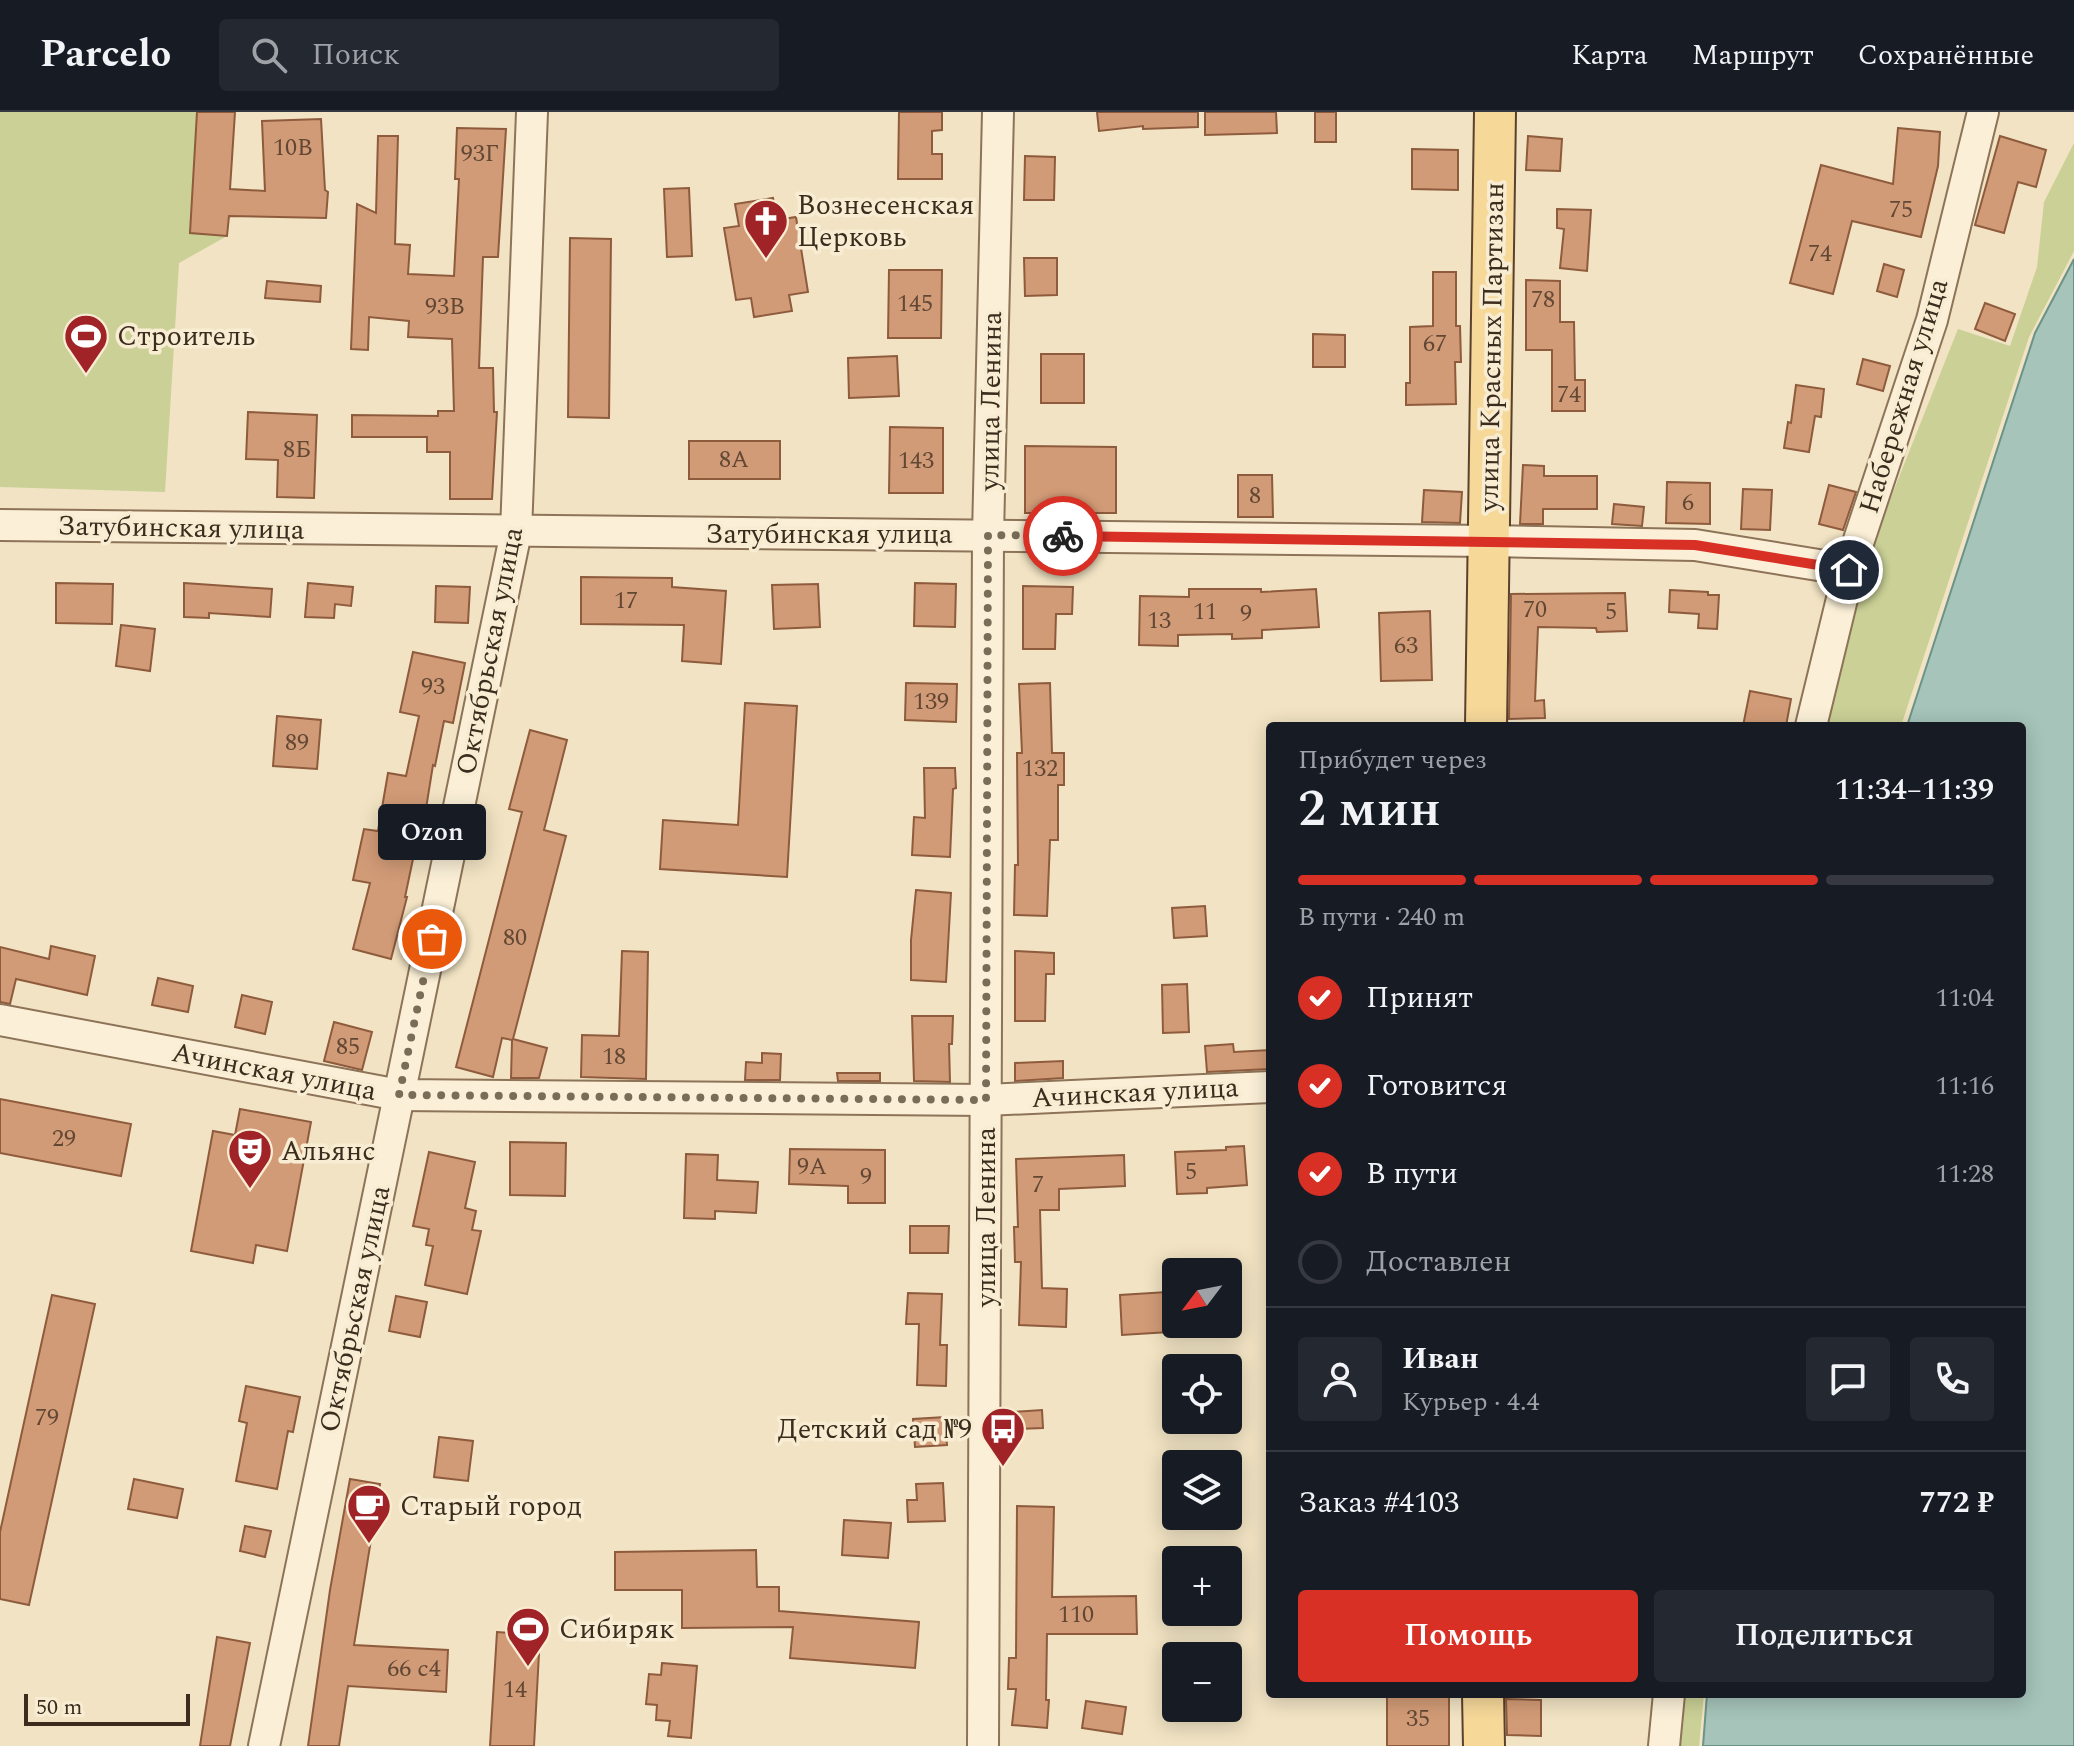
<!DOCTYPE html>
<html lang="ru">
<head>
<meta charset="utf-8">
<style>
  body { margin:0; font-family:Spectral,serif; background:#242831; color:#f1f3f6; height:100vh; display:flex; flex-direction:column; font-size:30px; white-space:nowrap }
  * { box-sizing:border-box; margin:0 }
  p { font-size:26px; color:#9ea1a6 }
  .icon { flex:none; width:44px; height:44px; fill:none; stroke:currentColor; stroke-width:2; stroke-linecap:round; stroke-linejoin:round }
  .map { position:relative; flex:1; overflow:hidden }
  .drawer { position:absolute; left:1266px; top:610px; width:760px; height:976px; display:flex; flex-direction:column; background:#171b24; border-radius:8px; box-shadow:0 4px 20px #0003 }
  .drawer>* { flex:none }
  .needle { width:52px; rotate:238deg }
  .controls { position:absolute; left:1162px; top:1146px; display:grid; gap:16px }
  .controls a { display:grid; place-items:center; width:80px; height:80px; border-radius:8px; background:#171b24; box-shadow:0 4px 20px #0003; font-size:40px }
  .scale { position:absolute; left:24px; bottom:20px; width:166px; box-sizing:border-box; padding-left:8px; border:4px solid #3c2c1d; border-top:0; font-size:22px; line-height:28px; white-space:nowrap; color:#3c2c1d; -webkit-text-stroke:6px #f8edd3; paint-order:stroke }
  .pin { position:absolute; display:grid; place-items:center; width:68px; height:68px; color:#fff; margin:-34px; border:4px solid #fff; border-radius:50%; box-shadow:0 2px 8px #0007 }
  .courier { position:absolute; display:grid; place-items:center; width:80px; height:80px; margin:-40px; border:6px solid #d93025; border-radius:50%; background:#fff; color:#222; box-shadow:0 2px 10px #0007 }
  .bubble { position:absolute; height:56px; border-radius:8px; background:#171b24; box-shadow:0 4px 20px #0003; font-size:26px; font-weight:600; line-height:56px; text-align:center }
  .summary em { font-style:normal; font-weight:600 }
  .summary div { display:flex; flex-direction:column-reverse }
  .summary { display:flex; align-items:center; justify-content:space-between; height:136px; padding:0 32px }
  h1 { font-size:52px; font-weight:600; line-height:60px }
  .bar { display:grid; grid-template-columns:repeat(4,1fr); gap:12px 8px; align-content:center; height:96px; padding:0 32px }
  .bar i { height:10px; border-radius:6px; background:#363941 }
  .bar .current { background:#d93025 }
  .bar p { grid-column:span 4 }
  .line { display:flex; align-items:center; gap:20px; padding:0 32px; border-top:2px solid #363941 }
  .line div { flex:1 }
  .round { display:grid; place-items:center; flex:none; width:84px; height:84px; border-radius:8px; background:#242831 }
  ol { padding:0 32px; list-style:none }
  li { display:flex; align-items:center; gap:24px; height:88px }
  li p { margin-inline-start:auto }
  li .icon { padding:8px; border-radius:50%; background:#d93025; color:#fff; stroke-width:4 }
  li:last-child { color:#9ea1a6 }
  li i { width:44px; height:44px; border:4px solid #363941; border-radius:50% }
  .action { display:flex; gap:16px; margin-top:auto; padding:16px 32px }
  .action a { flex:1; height:92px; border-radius:8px; background:#d93025; color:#fff; font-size:32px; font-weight:600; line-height:92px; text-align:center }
  .action a+a { background:#242831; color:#f1f3f6 }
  header { display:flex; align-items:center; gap:48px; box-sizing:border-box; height:112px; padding:0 40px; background:#171b24; border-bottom:2px solid #363941 }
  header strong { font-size:38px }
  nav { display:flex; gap:44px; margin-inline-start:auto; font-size:28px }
  .search { width:560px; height:72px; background:#242831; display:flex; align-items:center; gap:20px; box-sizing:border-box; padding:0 28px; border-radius:8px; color:#9ea1a6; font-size:30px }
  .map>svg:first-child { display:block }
</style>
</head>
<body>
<header>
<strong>Parcelo</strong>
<div class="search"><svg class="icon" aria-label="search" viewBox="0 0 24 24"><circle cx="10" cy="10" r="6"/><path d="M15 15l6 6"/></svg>Поиск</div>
<nav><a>Карта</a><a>Маршрут</a><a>Сохранённые</a></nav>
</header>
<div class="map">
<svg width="2074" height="1634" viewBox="0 0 2074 1634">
  <rect width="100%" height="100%" fill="#f1e3c3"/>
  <g fill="#cad096">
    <polygon points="0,0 235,0 227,124 179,151 165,380 0,375"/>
    <polygon points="2074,31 2074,139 2029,225 1901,614 1825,614 1862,458 1958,217 2010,234 2037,155 2044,90"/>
    <polygon points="1675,1582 1704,1582 1699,1634 1671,1634"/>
  </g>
  <polygon fill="#a6c4ba" stroke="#6b9388" stroke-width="2" points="2074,147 2074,1634 1703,1634 1707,1582 2022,1582 2022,614 1907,614 2035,221"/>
  <g fill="#d29b77" stroke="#8e5b3d" stroke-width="2">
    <polygon points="197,0 235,0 230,77 265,79 262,9 321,7 325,78 328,80 326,106 229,104 227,124 190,121"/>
    <polygon points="899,0 942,0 942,18 932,19 932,42 942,42 942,67 898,67"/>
    <polygon points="1097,0 1198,0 1198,15 1143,17 1143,14 1099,19"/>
    <polygon points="1205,0 1276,0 1277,21 1205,23"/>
    <rect x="1315" y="0" width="21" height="30"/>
    <polygon points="457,16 506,17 498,145 483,145 479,256 493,256 494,300 497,300 492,387 450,387 450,340 427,340 427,325 352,325 352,303 438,304 438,299 454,299 452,227 408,225 409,209 369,205 368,238 351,237 357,92 376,101 378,24 398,24 395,132 410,133 408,162 454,164 459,67 455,67"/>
    <polygon points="1898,16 1940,20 1938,54 1921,125 1852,109 1833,182 1790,171 1821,53 1893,72"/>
    <polygon points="1528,24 1562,27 1560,59 1526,58"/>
    <polygon points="2000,24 2046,38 2036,75 2018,70 2004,121 1975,113"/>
    <polygon points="1412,37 1458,38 1458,78 1412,77"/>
    <polygon points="1025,44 1055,45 1054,88 1024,88"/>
    <polygon points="689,76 692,144 667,145 664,77"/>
    <polygon points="773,86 777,108 796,105 808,180 789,183 792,199 754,205 751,186 736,188 724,116 739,114 735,92"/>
    <polygon points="1557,97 1591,98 1587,159 1560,156 1564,117 1557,116"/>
    <polygon points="570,126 611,127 609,306 568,305"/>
    <polygon points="1024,146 1057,146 1057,183 1025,184"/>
    <polygon points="1884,152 1904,158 1897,185 1877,179"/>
    <polygon points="889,158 942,158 941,226 888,226"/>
    <polygon points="1433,160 1456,160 1456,214 1460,214 1461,250 1455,250 1456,292 1406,293 1406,271 1410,271 1410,215 1433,214"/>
    <polygon points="1526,168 1560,169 1560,210 1574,210 1575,268 1585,268 1585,299 1552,299 1552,238 1526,238"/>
    <polygon points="267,169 321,174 320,190 265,186"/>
    <polygon points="1985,191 2015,202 2005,229 1975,217"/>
    <polygon points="1313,222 1345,223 1345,255 1313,255"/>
    <rect x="1041" y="242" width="43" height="49"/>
    <polygon points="897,244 899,284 849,286 848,246"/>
    <polygon points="1863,247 1890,254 1883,279 1857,272"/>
    <polygon points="1796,273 1824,277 1821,305 1815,304 1809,340 1784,336 1788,310 1791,311"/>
    <polygon points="248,300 317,303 314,386 277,385 278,348 246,347"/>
    <polygon points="890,315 943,316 943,381 889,381"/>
    <rect x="689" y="329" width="91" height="38"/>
    <polygon points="1025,334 1116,335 1116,401 1025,401"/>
    <polygon points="1523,353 1544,354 1544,364 1597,364 1597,397 1543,397 1543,412 1520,412"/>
    <polygon points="1238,363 1272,363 1273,405 1238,405"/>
    <polygon points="1667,370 1710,371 1710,412 1666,411"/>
    <polygon points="1829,373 1856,380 1843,418 1819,412"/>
    <polygon points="1743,377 1772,378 1770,418 1741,417"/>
    <polygon points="1424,378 1462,380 1460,411 1422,410"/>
    <polygon points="1614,392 1644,395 1642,414 1612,412"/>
    <polygon points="581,465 672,466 672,475 726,479 721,552 682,549 684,513 581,512"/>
    <polygon points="56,471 113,472 112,512 56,511"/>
    <polygon points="184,471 272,477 270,505 209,501 209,506 184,505"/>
    <polygon points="308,471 353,475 351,494 335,492 334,506 305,505"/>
    <polygon points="915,471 956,472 955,515 914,514"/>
    <polygon points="818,472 820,515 774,517 772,473"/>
    <polygon points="436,474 470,475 468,511 435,510"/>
    <polygon points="1023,474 1073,475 1072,502 1056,502 1055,537 1023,537"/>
    <polygon points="1189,477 1261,477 1261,480 1316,477 1319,515 1262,518 1262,526 1232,527 1232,522 1178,523 1178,534 1139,533 1140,484 1189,485"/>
    <polygon points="1670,478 1708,480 1708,483 1719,483 1717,517 1698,516 1699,502 1669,500"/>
    <polygon points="1625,481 1627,519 1597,520 1596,516 1538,515 1535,589 1544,588 1545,606 1509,607 1511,482"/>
    <polygon points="1430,499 1432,568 1381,569 1379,501"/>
    <polygon points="121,513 155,517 150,559 116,554"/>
    <polygon points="413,540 465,551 453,611 444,609 435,654 433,653 424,709 421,709 405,785 407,785 391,847 353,837 370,771 353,768 364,717 378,719 388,661 406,664 419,604 400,600"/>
    <polygon points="906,571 957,572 956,610 905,608"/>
    <polygon points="1050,571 1052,641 1064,641 1064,673 1058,673 1058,728 1050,728 1047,804 1014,803 1015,753 1018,753 1017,641 1022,641 1019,572"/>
    <polygon points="1750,579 1791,587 1786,614 1743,614"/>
    <polygon points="745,591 797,594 787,765 660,757 663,708 738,713"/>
    <polygon points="277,604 321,608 317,657 273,654"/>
    <polygon points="530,618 567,628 544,718 566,724 513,927 547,936 539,966 511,966 512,928 502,926 493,965 456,955 522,700 509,697"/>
    <polygon points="924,656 955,656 956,676 953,677 950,745 912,743 914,705 925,706"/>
    <polygon points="916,778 951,781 946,870 911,868 911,828"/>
    <polygon points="1205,794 1207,824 1174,826 1172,796"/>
    <polygon points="51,834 95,844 87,883 16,867 10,892 0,890 0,835 49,847"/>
    <polygon points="622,839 648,840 646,967 581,965 582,923 619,924"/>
    <polygon points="1015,839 1054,841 1054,862 1046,862 1045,909 1015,909"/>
    <polygon points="158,866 193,874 188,900 152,893"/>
    <polygon points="1187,872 1189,920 1163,921 1162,873"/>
    <polygon points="242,883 272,890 265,922 235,915"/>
    <polygon points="912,904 953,904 952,932 949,932 950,970 914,969"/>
    <polygon points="334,910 372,920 362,958 324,949"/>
    <polygon points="1233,932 1234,940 1270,938 1270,957 1207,960 1205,934"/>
    <polygon points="762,941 781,942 780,968 745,968 746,950 762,951"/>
    <polygon points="1063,949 1063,966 1015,969 1015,951"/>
    <polygon points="837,961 880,961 880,969 838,969"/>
    <polygon points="0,987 131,1012 121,1064 0,1041"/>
    <polygon points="240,997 311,1010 287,1139 256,1133 253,1151 191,1139 213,1019 235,1023"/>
    <polygon points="510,1030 566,1031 565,1084 510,1083"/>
    <polygon points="1244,1034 1247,1073 1207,1076 1207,1081 1177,1082 1175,1040 1226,1038 1226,1035"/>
    <polygon points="790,1037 885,1038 885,1091 848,1091 848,1074 789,1072"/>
    <polygon points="429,1040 475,1050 465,1096 476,1099 472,1118 481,1119 467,1182 425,1173 433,1134 426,1133 429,1117 413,1114"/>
    <polygon points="686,1042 718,1043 717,1068 758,1070 756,1101 715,1099 715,1107 684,1106"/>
    <polygon points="1124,1043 1125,1074 1059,1077 1059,1098 1040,1098 1042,1176 1067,1177 1066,1215 1019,1213 1021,1150 1015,1150 1014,1115 1018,1115 1016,1047"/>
    <polygon points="910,1114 949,1114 948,1141 910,1141"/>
    <polygon points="1167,1180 1169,1220 1122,1223 1120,1183"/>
    <polygon points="908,1181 942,1182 940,1233 947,1233 946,1274 917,1273 919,1212 906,1212"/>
    <polygon points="52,1183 95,1192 29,1493 0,1487 0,1420"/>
    <polygon points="396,1184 427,1190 420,1225 389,1219"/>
    <polygon points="246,1274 300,1285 293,1320 288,1319 277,1377 236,1369 247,1311 239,1309"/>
    <polygon points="1042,1298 1043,1316 1014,1317 1013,1300"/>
    <polygon points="945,1305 947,1333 915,1335 913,1307"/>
    <polygon points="439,1325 473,1329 468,1369 434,1365"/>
    <polygon points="134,1367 183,1377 177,1406 128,1397"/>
    <polygon points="350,1367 380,1372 354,1533 448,1538 446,1580 348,1574 339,1634 308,1634 330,1478"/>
    <polygon points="943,1371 945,1409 908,1410 907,1388 917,1388 916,1372"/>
    <polygon points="1017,1394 1054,1395 1052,1485 1136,1484 1137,1522 1047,1522 1046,1588 1049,1588 1047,1616 1012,1613 1016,1577 1008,1577 1009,1546 1016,1546"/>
    <polygon points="844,1408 891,1411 888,1446 842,1443"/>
    <polygon points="245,1414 271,1419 265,1445 240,1439"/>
    <polygon points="756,1438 757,1475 779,1475 779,1499 919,1510 915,1556 790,1546 793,1515 682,1516 682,1478 615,1478 615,1440"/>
    <polygon points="497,1520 540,1523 534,1634 490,1634"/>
    <polygon points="217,1525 250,1531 230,1634 200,1634"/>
    <polygon points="662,1551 697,1554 691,1626 668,1624 670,1609 656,1608 657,1593 646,1592 649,1562 661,1563"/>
    <rect x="1387" y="1582" width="62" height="52"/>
    <polygon points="1506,1587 1541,1588 1541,1624 1507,1623"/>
    <polygon points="1086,1589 1126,1595 1122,1622 1082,1616"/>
  </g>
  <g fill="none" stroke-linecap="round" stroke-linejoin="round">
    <g stroke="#8d7358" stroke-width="34">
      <g id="minor">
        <polyline points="0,413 1490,429 1695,433 1849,458"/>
        <polyline points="1811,614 1849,458 1932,208 1983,0"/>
        <polyline points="0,908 399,983 986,988 1270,975"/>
        <polyline points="264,1634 516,420 532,0"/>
        <polyline points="983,1634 988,423 998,0"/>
        <polyline points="1664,1634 1669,1582"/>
      </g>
    </g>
    <g stroke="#5a412d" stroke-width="44">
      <g id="major">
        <polyline points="1486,614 1495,0"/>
        <polyline points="1483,1582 1484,1634"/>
      </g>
    </g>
    <use href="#minor" stroke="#fbf0d7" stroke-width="30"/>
    <use href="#major" stroke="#f6d899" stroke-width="40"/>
  </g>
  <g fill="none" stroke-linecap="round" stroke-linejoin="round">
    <polyline stroke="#7b6c57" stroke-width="8" stroke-dasharray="0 14.4" points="432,827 399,983 986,988 988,423 1063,424"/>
    <polyline stroke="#d93025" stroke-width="10" points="1063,424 1695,433 1849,458"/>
  </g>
  <defs>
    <g id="church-pin" transform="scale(2.3)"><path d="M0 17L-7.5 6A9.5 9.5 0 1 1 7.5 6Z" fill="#a02427" stroke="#f8edd3"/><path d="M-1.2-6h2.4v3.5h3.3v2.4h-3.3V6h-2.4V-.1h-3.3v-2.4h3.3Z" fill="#fff"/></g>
    <g id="stadium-pin" transform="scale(2.3)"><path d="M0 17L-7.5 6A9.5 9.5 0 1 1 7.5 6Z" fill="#a02427" stroke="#f8edd3"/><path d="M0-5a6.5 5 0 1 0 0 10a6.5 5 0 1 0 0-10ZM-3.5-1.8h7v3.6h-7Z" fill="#fff"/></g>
    <g id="theatre-pin" transform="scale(2.3)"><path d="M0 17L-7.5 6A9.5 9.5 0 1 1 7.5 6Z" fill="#a02427" stroke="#f8edd3"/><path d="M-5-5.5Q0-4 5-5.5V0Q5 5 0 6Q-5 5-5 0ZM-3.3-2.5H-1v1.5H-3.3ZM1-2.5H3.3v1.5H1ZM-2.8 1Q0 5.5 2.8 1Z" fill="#fff"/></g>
    <g id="bus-pin" transform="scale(2.3)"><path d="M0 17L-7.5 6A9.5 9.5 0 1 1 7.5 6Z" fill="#a02427" stroke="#f8edd3"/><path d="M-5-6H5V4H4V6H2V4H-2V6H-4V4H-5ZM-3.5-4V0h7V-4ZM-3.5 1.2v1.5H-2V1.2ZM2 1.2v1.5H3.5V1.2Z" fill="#fff"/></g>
    <g id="cafe-pin" transform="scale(2.3)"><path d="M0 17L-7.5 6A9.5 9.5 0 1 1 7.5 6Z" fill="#a02427" stroke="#f8edd3"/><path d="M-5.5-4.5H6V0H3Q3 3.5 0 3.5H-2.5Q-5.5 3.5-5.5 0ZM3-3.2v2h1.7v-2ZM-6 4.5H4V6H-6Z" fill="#fff"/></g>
  </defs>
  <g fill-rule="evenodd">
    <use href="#church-pin" x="766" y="109"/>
    <use href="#stadium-pin" x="86" y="224"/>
    <use href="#theatre-pin" x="250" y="1039"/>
    <use href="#bus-pin" x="1003" y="1317"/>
    <use href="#cafe-pin" x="369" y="1394"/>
    <use href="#stadium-pin" x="528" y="1517"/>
  </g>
  <g text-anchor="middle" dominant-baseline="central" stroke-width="7" stroke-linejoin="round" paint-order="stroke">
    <g font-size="24" fill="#624834">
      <text x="293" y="36">10В</text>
      <text x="480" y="42">93Г</text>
      <text x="1901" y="98">75</text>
      <text x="1820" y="142">74</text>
      <text x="1543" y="188">78</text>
      <text x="915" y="192">145</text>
      <text x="445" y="195">93В</text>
      <text x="1435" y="232">67</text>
      <text x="1569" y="283">74</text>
      <text x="297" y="338">8Б</text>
      <text x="734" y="348">8А</text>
      <text x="916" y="349">143</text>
      <text x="1255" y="384">8</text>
      <text x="1688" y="391">6</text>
      <text x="626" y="489">17</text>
      <text x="1535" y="498">70</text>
      <text x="1205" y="500">11</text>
      <text x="1611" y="500">5</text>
      <text x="1246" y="502">9</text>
      <text x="1159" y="509">13</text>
      <text x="1406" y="534">63</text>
      <text x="433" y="575">93</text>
      <text x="931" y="590">139</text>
      <text x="297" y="631">89</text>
      <text x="1040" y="657">132</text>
      <text x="515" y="826">80</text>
      <text x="348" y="935">85</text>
      <text x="614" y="945">18</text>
      <text x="64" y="1027">29</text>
      <text x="812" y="1055">9А</text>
      <text x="1191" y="1060">5</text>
      <text x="866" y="1065">9</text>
      <text x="1038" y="1073">7</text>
      <text x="47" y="1306">79</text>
      <text x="1076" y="1503">110</text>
      <text x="414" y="1557">66 с4</text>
      <text x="515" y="1578">14</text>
      <text x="1418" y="1607">35</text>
    </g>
    <g font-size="28" fill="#3c2c1d" stroke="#f8edd3" text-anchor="start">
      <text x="797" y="93">Вознесенская<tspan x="797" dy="32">Церковь</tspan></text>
      <text x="117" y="224">Строитель</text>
      <text x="281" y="1039">Альянс</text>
      <text x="972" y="1317" text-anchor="end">Детский сад №9</text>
      <text x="400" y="1394">Старый город</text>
      <text x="559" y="1517">Сибиряк</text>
    </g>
    <g font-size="28" fill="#3c2c1d" stroke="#f8edd3">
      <text transform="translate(1492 235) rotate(-89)">улица Красных Партизан</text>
      <text transform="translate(1904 284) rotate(-73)">Набережная улица</text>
      <text transform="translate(991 289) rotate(-89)">улица Ленина</text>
      <text transform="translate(181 416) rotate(1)">Затубинская улица</text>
      <text x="829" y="422">Затубинская улица</text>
      <text transform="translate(490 539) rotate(-79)">Октябрьская улица</text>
      <text transform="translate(274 960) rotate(11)">Ачинская улица</text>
      <text transform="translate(1135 981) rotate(-3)">Ачинская улица</text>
      <text transform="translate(986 1105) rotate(-90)">улица Ленина</text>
      <text transform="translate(355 1197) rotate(-78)">Октябрьская улица</text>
    </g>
  </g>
</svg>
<div class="controls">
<a><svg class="needle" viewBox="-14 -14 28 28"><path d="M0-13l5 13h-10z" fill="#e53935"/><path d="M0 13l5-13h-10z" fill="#9ea1a6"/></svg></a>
<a><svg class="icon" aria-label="locate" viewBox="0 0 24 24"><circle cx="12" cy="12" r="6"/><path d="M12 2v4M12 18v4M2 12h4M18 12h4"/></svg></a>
<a><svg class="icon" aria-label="layers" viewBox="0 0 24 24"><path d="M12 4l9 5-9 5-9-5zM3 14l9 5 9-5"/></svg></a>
<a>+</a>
<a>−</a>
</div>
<div class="scale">50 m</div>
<div class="pin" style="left:432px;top:827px;background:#ea580c"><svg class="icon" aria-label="bag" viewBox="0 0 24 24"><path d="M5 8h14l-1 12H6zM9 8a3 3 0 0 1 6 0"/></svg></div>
<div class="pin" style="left:1849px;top:458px;background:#1f2937"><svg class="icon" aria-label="home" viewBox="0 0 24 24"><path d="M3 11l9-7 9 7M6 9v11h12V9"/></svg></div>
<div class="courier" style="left:1063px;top:424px"><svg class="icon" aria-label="bike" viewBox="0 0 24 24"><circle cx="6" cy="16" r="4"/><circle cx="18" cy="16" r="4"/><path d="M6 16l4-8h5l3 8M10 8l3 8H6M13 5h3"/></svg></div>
<div class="bubble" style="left:378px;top:692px;width:108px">Ozon</div>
<section class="drawer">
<div class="summary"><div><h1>2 мин</h1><p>Прибудет через</p></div><em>11:34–11:39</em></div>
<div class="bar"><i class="current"></i><i class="current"></i><i class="current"></i><i></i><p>В пути · 240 m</p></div>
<ol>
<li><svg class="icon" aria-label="check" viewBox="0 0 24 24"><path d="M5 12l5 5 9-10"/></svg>Принят<p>11:04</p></li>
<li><svg class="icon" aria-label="check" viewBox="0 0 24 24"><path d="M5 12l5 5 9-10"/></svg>Готовится<p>11:16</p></li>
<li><svg class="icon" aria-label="check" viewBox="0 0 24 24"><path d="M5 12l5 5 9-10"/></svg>В пути<p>11:28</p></li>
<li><i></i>Доставлен</li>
</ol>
<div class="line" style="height:144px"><a class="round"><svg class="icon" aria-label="person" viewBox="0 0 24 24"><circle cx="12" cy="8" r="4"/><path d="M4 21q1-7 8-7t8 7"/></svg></a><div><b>Иван</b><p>Курьер · 4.4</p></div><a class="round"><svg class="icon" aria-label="chat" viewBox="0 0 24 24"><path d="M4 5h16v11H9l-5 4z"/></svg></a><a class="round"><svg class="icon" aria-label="phone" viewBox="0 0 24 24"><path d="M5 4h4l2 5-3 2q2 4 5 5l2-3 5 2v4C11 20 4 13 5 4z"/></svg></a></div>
<div class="line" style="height:104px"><div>Заказ #4103</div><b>772 ₽</b></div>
<div class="action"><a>Помощь</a><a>Поделиться</a></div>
</section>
</div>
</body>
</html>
